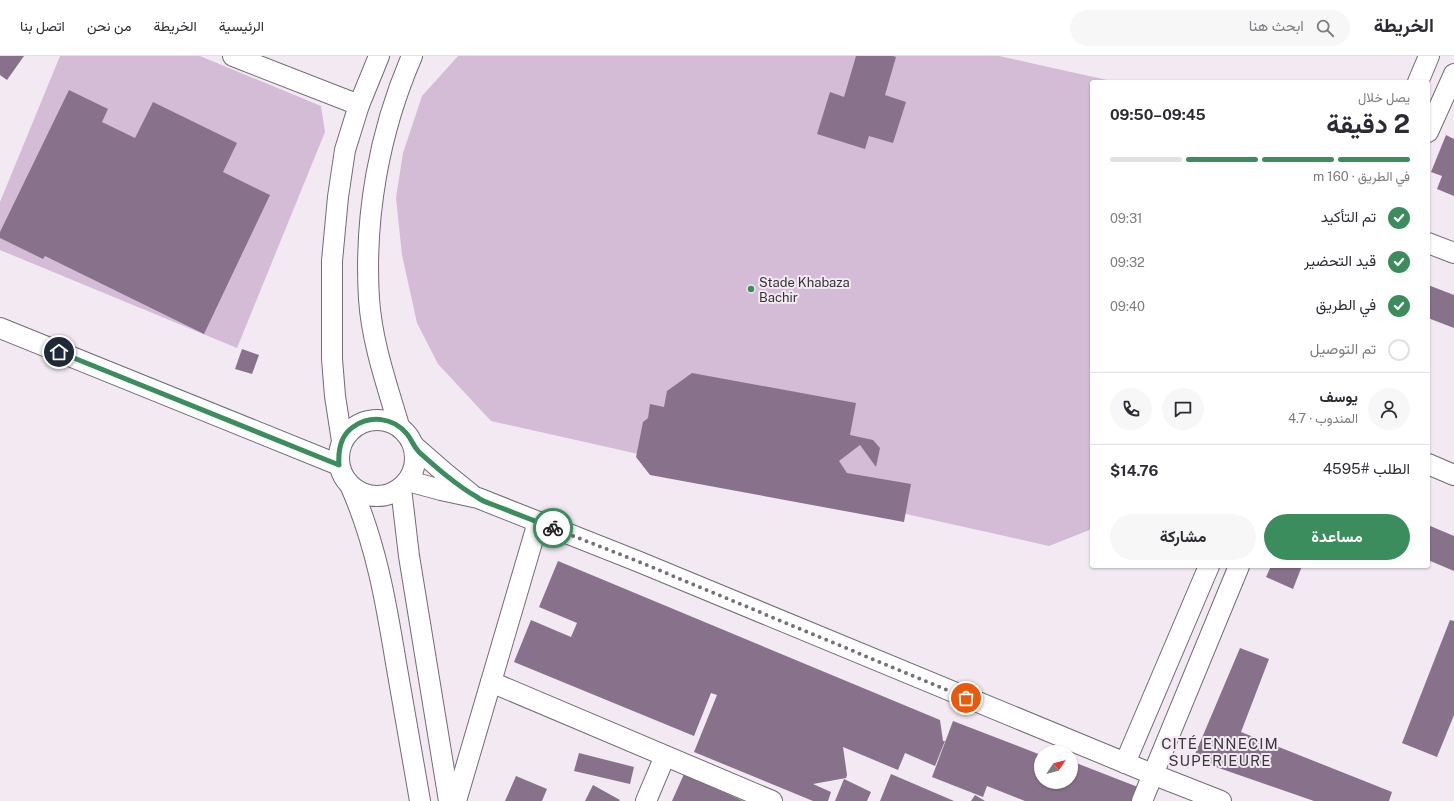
<!DOCTYPE html>
<html lang="ar">
<head>
<meta charset="utf-8">
<style>
  body { margin:0; font-family:"Public Sans",Vazirmatn,sans-serif; background:#f7f7f7; color:#2b2b33; direction:rtl; height:100vh; display:flex; flex-direction:column; font-size:15px; white-space:nowrap }
  * { box-sizing:border-box; margin:0 }
  p { font-size:13px; color:#7c7c81 }
  .icon { flex:none; width:22px; height:22px; fill:none; stroke:currentColor; stroke-width:2; stroke-linecap:round; stroke-linejoin:round }
  .map { position:relative; flex:1; overflow:hidden; direction:ltr }
  .side { position:absolute; left:1090px; top:24px; width:340px; height:488px; display:flex; flex-direction:column; background:#fff; border-radius:4px; box-shadow:0 1px 3px #0004; direction:rtl }
  .side>* { flex:none }
  .needle { width:26px; rotate:55deg }
  .controls { position:absolute; left:1034px; top:689px; display:grid; gap:8px }
  .controls a { display:grid; place-items:center; width:44px; height:44px; border-radius:50%; background:#fff; box-shadow:0 1px 3px #0004; font-size:20px }
  .pin { position:absolute; display:grid; place-items:center; width:34px; height:34px; color:#fff; margin:-17px; border:2px solid #fff; border-radius:50%; box-shadow:0 1px 4px #0007 }
  .courier { position:absolute; display:grid; place-items:center; width:40px; height:40px; margin:-20px; border:3px solid #3c8d5e; border-radius:50%; background:#fff; color:#222; box-shadow:0 1px 5px #0007 }
  .head em { font-style:normal; font-weight:700 }
  .head div { display:flex; flex-direction:column-reverse }
  .head { display:flex; align-items:center; justify-content:space-between; height:68px; padding:0 20px }
  h1 { font-size:26px; font-weight:700; line-height:30px }
  .bar { display:grid; grid-template-columns:repeat(4,1fr); gap:6px 4px; align-content:center; height:48px; padding:0 20px }
  .bar i { height:5px; border-radius:3px; background:#e1e1e2 }
  .bar .active { background:#3c8d5e }
  .bar p { grid-column:span 4 }
  .line { display:flex; align-items:center; gap:10px; padding:0 20px; border-top:1px solid #e1e1e2 }
  .line div { flex:1 }
  .round { display:grid; place-items:center; flex:none; width:42px; height:42px; border-radius:21px; background:#f7f7f7 }
  ol { padding:0 20px; list-style:none }
  li { display:flex; align-items:center; gap:12px; height:44px }
  li p { margin-inline-start:auto }
  li .icon { padding:4px; border-radius:50%; background:#3c8d5e; color:#fff; stroke-width:4 }
  li:last-child { color:#7c7c81 }
  li i { width:22px; height:22px; border:2px solid #e1e1e2; border-radius:50% }
  .cta { display:flex; gap:8px; margin-top:auto; padding:8px 20px }
  .cta a { flex:1; height:46px; border-radius:24px; background:#3c8d5e; color:#fff; font-size:16px; font-weight:700; line-height:46px; text-align:center }
  .cta a+a { background:#f7f7f7; color:#2b2b33 }
  header { display:flex; align-items:center; gap:24px; box-sizing:border-box; height:56px; padding:0 20px; background:#fff; border-bottom:1px solid #e1e1e2 }
  header strong { font-size:19px }
  nav { display:flex; gap:22px; margin-inline-start:auto; font-size:14px }
  .search { width:280px; height:36px; background:#f7f7f7; display:flex; align-items:center; gap:10px; box-sizing:border-box; padding:0 14px; border-radius:22px; color:#7c7c81; font-size:15px }
  .map>svg:first-child { display:block }
</style>
</head>
<body>
<header>
<strong>الخريطة</strong>
<div class="search"><svg class="icon" aria-label="search" viewBox="0 0 24 24"><circle cx="10" cy="10" r="6"/><path d="M15 15l6 6"/></svg>ابحث هنا</div>
<nav><a>الرئيسية</a><a>الخريطة</a><a>من نحن</a><a>اتصل بنا</a></nav>
</header>
<div class="map">
<svg width="1454" height="745" viewBox="0 0 1454 745">
  <rect width="100%" height="100%" fill="#f2e9f3"/>
  <g fill="#d4bcd6">
    <polygon points="60,0 200,0 321,50 325,76 237,292 0,194 0,146"/>
    <polygon points="458,0 999,0 1116,26 1092,26 1092,473 1049,490 491,365 438,308 417,267 402,199 396,142 403,97 422,40"/>
  </g>
  <g fill="#88728b">
    <polygon points="0,0 24,0 7,24 0,19"/>
    <polygon points="856,0 893,0 896,1 885,39 906,46 893,87 869,80 865,93 817,78 830,36 844,41"/>
    <polygon points="69,34 108,53 102,66 135,82 153,46 237,87 223,116 270,139 204,278 45,200 43,203 0,182 0,176"/>
    <polygon points="1446,79 1454,83 1454,140 1437,133 1442,120 1431,116"/>
    <polygon points="1428,229 1454,239 1454,272 1428,262"/>
    <polygon points="242,293 259,299 252,318 235,313"/>
    <polygon points="692,317 856,347 850,379 873,384 880,392 876,411 860,389 839,405 847,417 911,428 904,466 650,419 636,401 643,366 648,362 650,348 664,351 667,335"/>
    <polygon points="1428,469 1454,480 1454,515 1428,504"/>
    <polygon points="558,505 940,664 943,685 945,685 935,710 905,697 898,714 843,691 847,719 846,722 813,728 831,736 828,745 813,745 694,696 717,639 711,637 694,680 514,606 531,564 571,581 577,567 539,551"/>
    <polygon points="1271,510 1302,510 1293,533 1266,521"/>
    <polygon points="1450,564 1454,565 1454,659 1437,701 1402,687"/>
    <polygon points="1240,592 1269,603 1241,676 1392,736 1389,745 1314,745 1193,703"/>
    <polygon points="953,665 1041,699 1041,726 1071,726 1071,705 1143,733 1138,745 1025,745 987,730 983,741 932,721"/>
    <polygon points="579,697 634,711 630,728 574,715"/>
    <polygon points="684,718 743,745 672,745"/>
    <polygon points="891,718 954,745 880,745"/>
    <polygon points="516,720 547,733 542,745 505,745"/>
    <polygon points="844,723 871,736 867,745 835,745"/>
    <polygon points="593,729 620,744 619,745 585,745"/>
    <polygon points="975,739 985,745 971,745"/>
  </g>
  <g fill="none" stroke-linecap="round" stroke-linejoin="round">
    <g stroke="#736b74" stroke-width="22">
      <g id="minor">
        <polyline points="233,0 359,49"/>
        <polyline points="1418,26 1429,0"/>
        <polyline points="1428,76 1454,18"/>
        <polyline points="1428,187 1454,197"/>
        <polyline points="0,272 339,409"/>
        <circle cx="377" cy="402" r="38"/>
        <path d="M 399,370 C 387,329 372,287 369,243 C 364,161 379,76 412,0"/>
        <polyline points="342,385 335,340 332,303 332,205 338,141 345,94 359,49 379,0"/>
        <polyline points="414,390 445,417 471,438"/>
        <polyline points="1428,408 1454,419"/>
        <polyline points="408,425 441,434 478,442 637,505 1152,718 1221,745"/>
        <path d="M 351,431 C 376,488 386,546 396,607 C 404,653 412,699 420,745"/>
        <polyline points="401,432 409,500 449,745"/>
        <polyline points="491,626 772,745"/>
        <polyline points="1125,707 1209,510"/>
        <polyline points="456,745 538,466"/>
        <polyline points="646,745 665,700"/>
        <polyline points="1142,745 1239,510"/>
      </g>
    </g>
    <use href="#minor" stroke="#fff" stroke-width="20"/>
  </g>
  <g fill="none" stroke-linecap="round" stroke-linejoin="round">
    <polyline stroke="#767178" stroke-width="4" stroke-dasharray="0 7.2" points="553,472 637,505 966,642"/>
    <path stroke="#3c8d5e" stroke-width="5" d="M 59,296 L 339,409 C 338,395 340,380 353,371 C 370,359 393,361 407,378 C 412,384 413,390 419,396 C 437,412 456,429 477,441 C 483,446 492,448 499,451 C 517,458 535,465 553,472"/>
  </g>
  <circle fill="#3c8d5e" stroke="#f2e9f3" stroke-width="1.5" cx="751" cy="233" r="4"/>
  <g text-anchor="middle" dominant-baseline="central" stroke-width="4" stroke-linejoin="round" paint-order="stroke">
    <g font-size="13" fill="#343135" stroke="#f2e9f3" text-anchor="start">
      <text x="759" y="226">Stade Khabaza<tspan x="759" dy="15">Bachir</tspan></text>
    </g>
    <g font-size="15" letter-spacing="1" fill="#3c353d" stroke="#f2e9f3">
      <text x="1220" y="687">CITÉ ENNECIM<tspan x="1220" dy="17">SUPERIEURE</tspan></text>
    </g>
  </g>
</svg>
<div class="controls">
<a><svg class="needle" viewBox="-14 -14 28 28"><path d="M0-13l5 13h-10z" fill="#e53935"/><path d="M0 13l5-13h-10z" fill="#7c7c81"/></svg></a>
</div>
<div class="pin" style="left:966px;top:642px;background:#ea580c"><svg class="icon" aria-label="bag" viewBox="0 0 24 24"><path d="M5 8h14l-1 12H6zM9 8a3 3 0 0 1 6 0"/></svg></div>
<div class="pin" style="left:59px;top:296px;background:#1f2937"><svg class="icon" aria-label="home" viewBox="0 0 24 24"><path d="M3 11l9-7 9 7M6 9v11h12V9"/></svg></div>
<div class="courier" style="left:553px;top:472px"><svg class="icon" aria-label="bike" viewBox="0 0 24 24"><circle cx="6" cy="16" r="4"/><circle cx="18" cy="16" r="4"/><path d="M6 16l4-8h5l3 8M10 8l3 8H6M13 5h3"/></svg></div>
<section class="side">
<div class="head"><div><h1>2 دقيقة</h1><p>يصل خلال</p></div><em>09:45–09:50</em></div>
<div class="bar"><i class="active"></i><i class="active"></i><i class="active"></i><i></i><p>في الطريق · 160 m</p></div>
<ol>
<li><svg class="icon" aria-label="check" viewBox="0 0 24 24"><path d="M5 12l5 5 9-10"/></svg>تم التأكيد<p>09:31</p></li>
<li><svg class="icon" aria-label="check" viewBox="0 0 24 24"><path d="M5 12l5 5 9-10"/></svg>قيد التحضير<p>09:32</p></li>
<li><svg class="icon" aria-label="check" viewBox="0 0 24 24"><path d="M5 12l5 5 9-10"/></svg>في الطريق<p>09:40</p></li>
<li><i></i>تم التوصيل</li>
</ol>
<div class="line" style="height:72px"><a class="round"><svg class="icon" aria-label="person" viewBox="0 0 24 24"><circle cx="12" cy="8" r="4"/><path d="M4 21q1-7 8-7t8 7"/></svg></a><div><b>يوسف</b><p>المندوب · 4.7</p></div><a class="round"><svg class="icon" aria-label="chat" viewBox="0 0 24 24"><path d="M4 5h16v11H9l-5 4z"/></svg></a><a class="round"><svg class="icon" aria-label="phone" viewBox="0 0 24 24"><path d="M5 4h4l2 5-3 2q2 4 5 5l2-3 5 2v4C11 20 4 13 5 4z"/></svg></a></div>
<div class="line" style="height:52px"><div>الطلب #4595</div><b>$14.76</b></div>
<div class="cta"><a>مساعدة</a><a>مشاركة</a></div>
</section>
</div>
</body>
</html>
